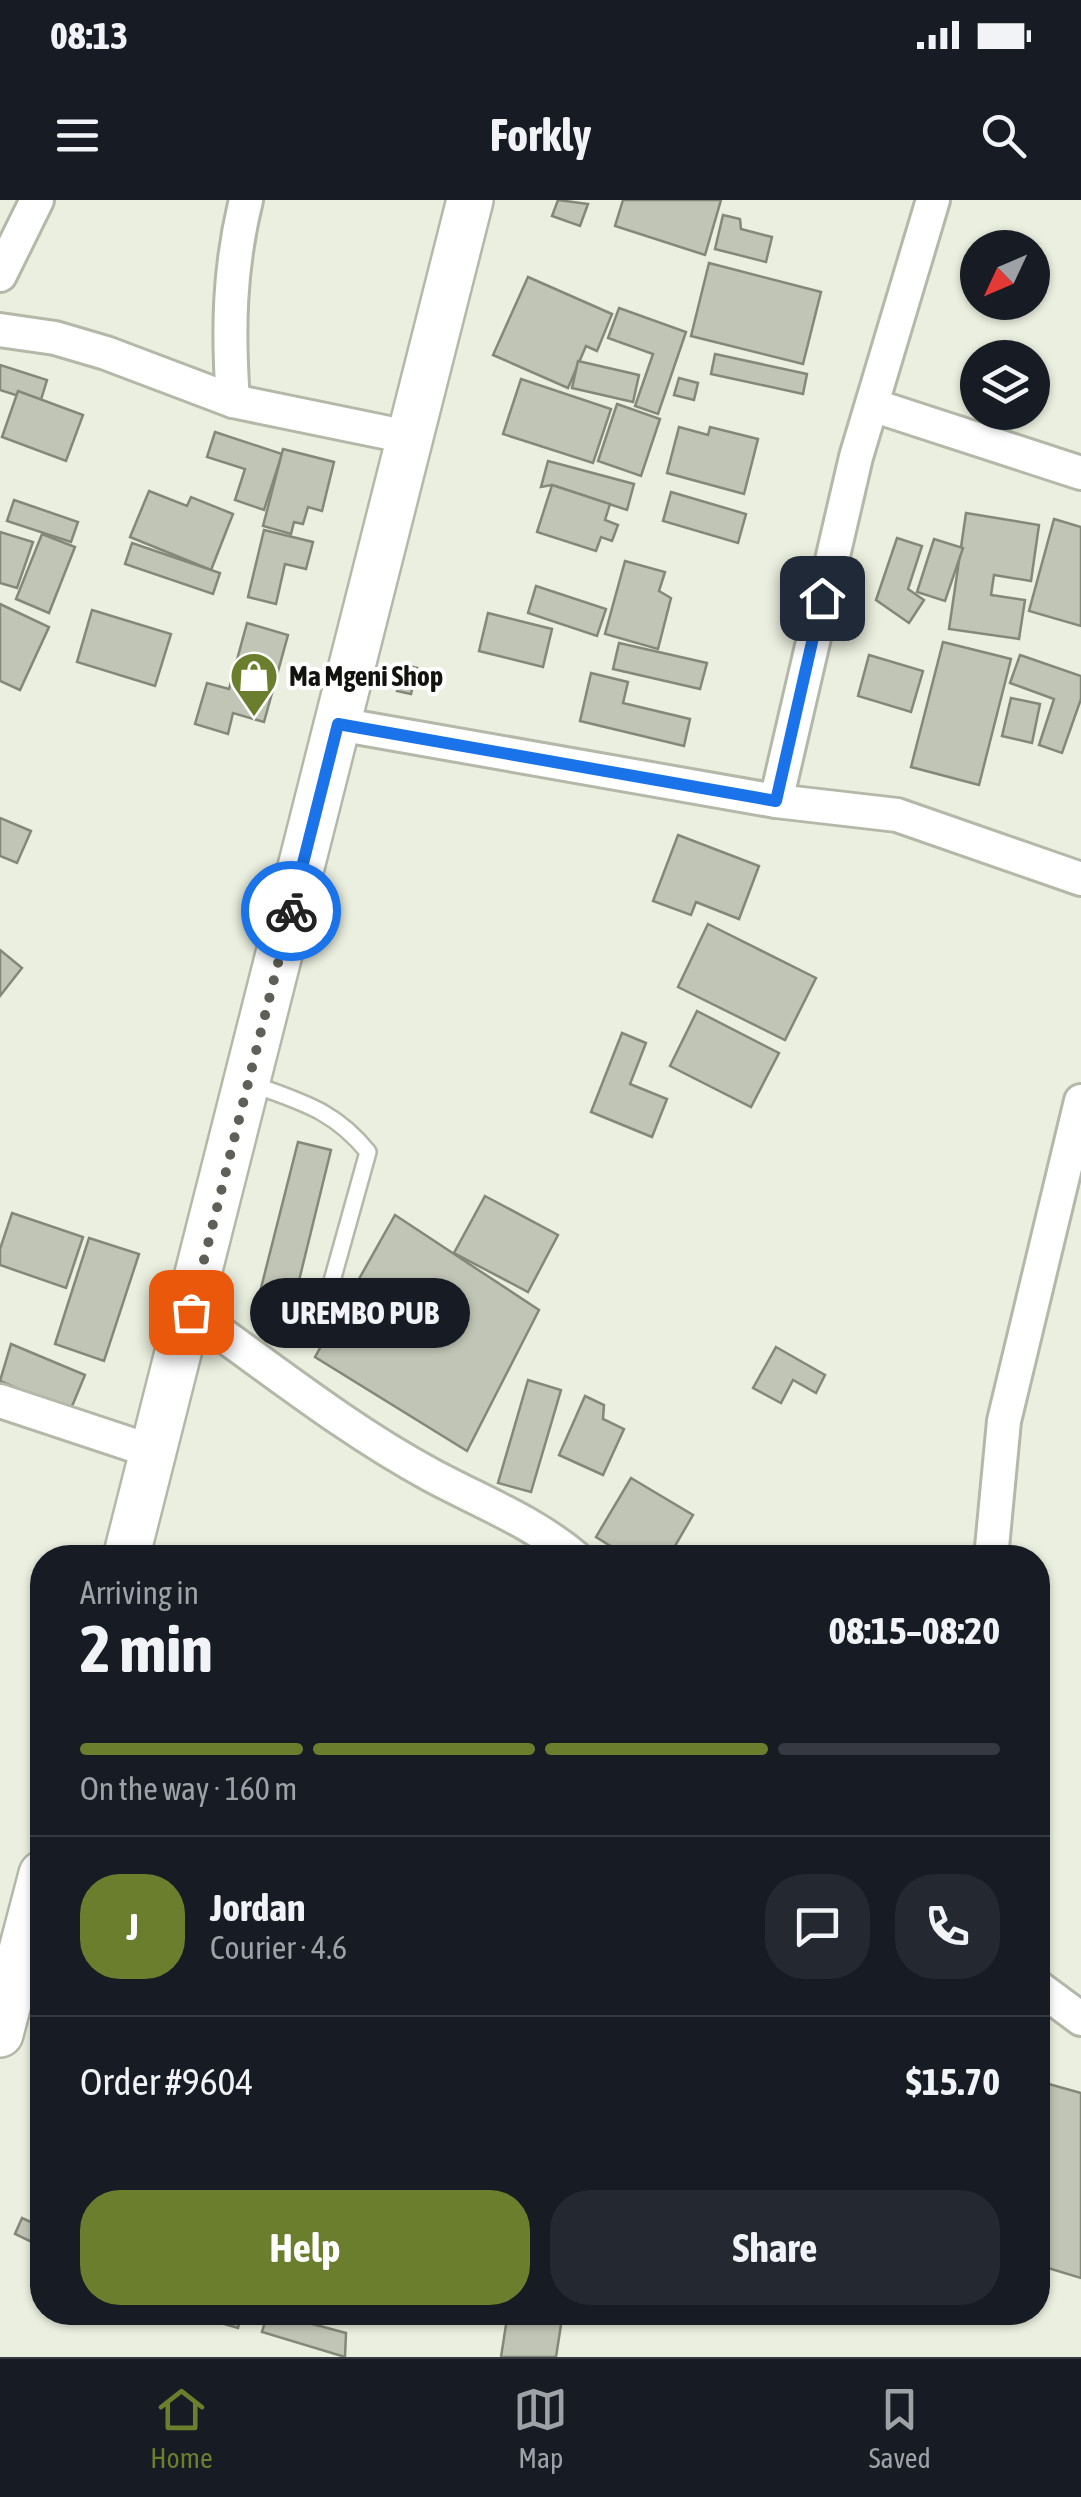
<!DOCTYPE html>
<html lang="en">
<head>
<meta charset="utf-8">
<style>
  body { margin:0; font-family:"Asap Condensed",sans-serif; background:#242831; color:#f1f3f6; height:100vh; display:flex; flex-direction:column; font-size:38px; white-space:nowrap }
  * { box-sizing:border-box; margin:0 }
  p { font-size:32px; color:#9ea1a6 }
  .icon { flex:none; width:55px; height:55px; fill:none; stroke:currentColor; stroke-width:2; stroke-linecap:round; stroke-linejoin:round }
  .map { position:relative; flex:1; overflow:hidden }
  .details { position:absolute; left:30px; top:1345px; width:1020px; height:780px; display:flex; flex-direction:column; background:#171b24; border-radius:40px; box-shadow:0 2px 8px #0004 }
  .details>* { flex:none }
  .needle { width:65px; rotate:226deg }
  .controls { position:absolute; left:960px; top:30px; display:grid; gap:20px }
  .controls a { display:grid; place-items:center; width:90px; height:90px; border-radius:50%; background:#171b24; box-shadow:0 2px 8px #0004; font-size:50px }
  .pin { position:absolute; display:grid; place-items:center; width:85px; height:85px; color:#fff; margin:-42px; border-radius:20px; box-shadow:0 5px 15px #0006 }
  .courier { position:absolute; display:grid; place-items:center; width:100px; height:100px; margin:-50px; border:8px solid #1a73e8; border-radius:50%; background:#fff; color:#222; box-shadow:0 2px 12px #0007 }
  .bubble { position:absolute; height:70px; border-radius:35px; background:#171b24; box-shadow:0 2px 8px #0004; font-size:32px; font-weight:700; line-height:70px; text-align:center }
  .summary em { font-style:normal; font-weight:700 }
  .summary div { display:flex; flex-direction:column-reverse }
  .summary { display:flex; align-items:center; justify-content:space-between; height:170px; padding:0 50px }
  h1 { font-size:65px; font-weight:700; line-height:75px }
  .bar { display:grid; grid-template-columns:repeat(4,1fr); gap:15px 10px; align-content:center; height:120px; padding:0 50px }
  .bar i { height:12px; border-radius:8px; background:#363941 }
  .bar .active { background:#6b7e2d }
  .bar p { grid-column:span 4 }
  .line { display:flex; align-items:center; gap:25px; padding:0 50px; border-top:2px solid #363941 }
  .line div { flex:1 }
  .round { display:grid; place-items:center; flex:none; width:105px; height:105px; border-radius:40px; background:#242831 }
  .button { display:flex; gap:20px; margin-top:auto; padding:20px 50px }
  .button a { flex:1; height:115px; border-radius:40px; background:#6b7e2d; color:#fff; font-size:40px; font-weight:700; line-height:115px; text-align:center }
  .button a+a { background:#242831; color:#f1f3f6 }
  .status { display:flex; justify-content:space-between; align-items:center; height:70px; padding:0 50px; background:#171b24; direction:ltr }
  .status svg { height:28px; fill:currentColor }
  header { display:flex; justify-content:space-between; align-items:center; height:130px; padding:0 50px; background:#171b24; font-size:45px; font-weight:700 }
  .dock { display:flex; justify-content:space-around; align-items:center; height:140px; border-top:2px solid #363941; background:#171b24; font-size:28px; color:#9ea1a6 }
  .dock a { display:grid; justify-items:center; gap:5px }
  .dock .active { color:#6b7e2d }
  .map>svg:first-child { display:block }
</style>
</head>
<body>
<div class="status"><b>08:13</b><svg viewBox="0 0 49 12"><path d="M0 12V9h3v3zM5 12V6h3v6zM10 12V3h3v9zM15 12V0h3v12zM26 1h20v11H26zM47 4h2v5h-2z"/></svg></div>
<header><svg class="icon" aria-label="menu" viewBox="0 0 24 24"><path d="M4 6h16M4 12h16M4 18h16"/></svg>Forkly<svg class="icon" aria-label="search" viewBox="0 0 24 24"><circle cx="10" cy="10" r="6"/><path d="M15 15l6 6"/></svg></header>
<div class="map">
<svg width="1081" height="2157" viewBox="0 0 1081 2157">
  <rect width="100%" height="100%" fill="#eaefdf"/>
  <g fill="#c0c5b5" stroke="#838879" stroke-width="2.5">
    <polygon points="558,0 588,4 580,26 552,16"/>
    <polygon points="623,0 721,0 705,55 615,26"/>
    <polygon points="723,15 740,19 741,29 772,37 766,62 715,49"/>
    <polygon points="709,63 821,92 803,164 691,136"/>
    <polygon points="528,77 612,114 597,151 586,146 568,188 493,155"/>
    <polygon points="619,108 686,132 658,214 635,206 653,154 608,138"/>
    <polygon points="715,154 807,174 803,194 711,174"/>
    <polygon points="578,161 639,175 633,202 572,188"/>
    <polygon points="0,165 47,180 40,203 0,190"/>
    <polygon points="679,178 698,183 694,200 674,195"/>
    <polygon points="521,179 611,209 593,263 503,234"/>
    <polygon points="18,191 83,215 66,261 2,237"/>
    <polygon points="617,204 660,219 641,276 598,261"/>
    <polygon points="679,227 708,235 710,227 758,239 744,294 667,273"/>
    <polygon points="215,232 282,254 264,310 235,300 245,269 207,257"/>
    <polygon points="283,249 334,262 322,311 308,307 303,324 294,322 291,334 263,326"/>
    <polygon points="548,261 634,284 627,310 552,285 541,287"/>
    <polygon points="552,285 610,304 605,320 618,325 612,341 601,337 596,351 537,332"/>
    <polygon points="149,291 187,306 191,297 233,314 211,370 130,337"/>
    <polygon points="671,292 746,314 738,343 663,321"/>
    <polygon points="14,300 78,322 71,342 7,321"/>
    <polygon points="966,313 1039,325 1031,381 994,375 991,395 1025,400 1019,439 949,429"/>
    <polygon points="1054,319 1081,327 1081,426 1029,411"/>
    <polygon points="264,330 313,342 306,369 285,364 276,404 248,397"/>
    <polygon points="0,332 33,342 17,388 0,383"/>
    <polygon points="42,334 75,347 49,413 16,399"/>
    <polygon points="897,338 922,346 908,389 924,400 909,423 876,400"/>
    <polygon points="934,339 963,348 945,401 917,392"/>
    <polygon points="132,343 220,373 213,394 125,364"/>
    <polygon points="625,361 665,372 659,391 671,398 658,449 605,434"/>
    <polygon points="536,386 606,409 597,436 528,413"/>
    <polygon points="0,404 49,427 20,490 0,481"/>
    <polygon points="92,410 171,434 155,486 77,462"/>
    <polygon points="488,413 552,429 543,467 479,451"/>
    <polygon points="247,423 288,435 264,522 233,513 228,534 195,524 207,483 229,489"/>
    <polygon points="943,442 1011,459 979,585 911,567"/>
    <polygon points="619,443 707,463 700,489 613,469"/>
    <polygon points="869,455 923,471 911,512 858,496"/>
    <polygon points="1020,455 1081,476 1081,499 1062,553 1039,545 1054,499 1010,483"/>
    <polygon points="402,464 417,468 411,494 397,491"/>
    <polygon points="591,473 628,482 623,503 690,519 684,546 580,521"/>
    <polygon points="1011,498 1040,504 1032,543 1002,536"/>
    <polygon points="0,618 31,631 17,663 0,656"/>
    <polygon points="678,635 759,666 739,719 696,702 691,715 653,701"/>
    <polygon points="708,724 816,778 785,840 678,787"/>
    <polygon points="0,750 22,768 0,796"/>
    <polygon points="697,811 779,853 751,907 670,866"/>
    <polygon points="622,833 646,843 630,884 667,899 652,937 591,912"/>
    <polygon points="298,942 331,950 294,1101 260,1092"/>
    <polygon points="485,996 558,1035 528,1092 454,1053"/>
    <polygon points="12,1013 83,1037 66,1088 0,1065 0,1049"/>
    <polygon points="395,1015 539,1110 467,1251 315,1157"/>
    <polygon points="89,1038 139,1054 104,1161 55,1144"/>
    <polygon points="11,1144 85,1175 70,1211 0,1181"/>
    <polygon points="776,1147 825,1175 816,1193 793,1180 781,1203 753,1188"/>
    <polygon points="528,1180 561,1190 531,1292 498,1283"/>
    <polygon points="585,1196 604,1205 603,1219 624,1229 603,1275 559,1255"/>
    <polygon points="631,1278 693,1315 668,1358 630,1358 596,1337"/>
    <polygon points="1038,1881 1081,1893 1081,2078 1038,2065"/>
    <polygon points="22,2018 42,2027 34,2043 15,2034"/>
    <polygon points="183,2112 242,2112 238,2128"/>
    <polygon points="268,2112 346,2133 345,2157 262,2132"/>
    <polygon points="508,2112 563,2112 556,2157 501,2157"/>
  </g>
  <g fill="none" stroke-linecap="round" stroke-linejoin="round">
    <g stroke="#b3b8a8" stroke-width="20">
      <path id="lane" d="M 252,884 C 301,902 334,910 368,952 L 332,1081"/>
    </g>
    <g stroke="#b3b8a8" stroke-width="38">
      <g id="street">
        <polyline points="0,75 37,0"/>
        <polyline points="0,130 55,138 106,153 233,201 413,238"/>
        <path d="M 233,201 C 228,131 229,69 246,0"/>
        <polyline points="872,205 1081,273"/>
        <polyline points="338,524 776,601 897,615 1081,679"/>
        <polyline points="776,601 856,257 933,0"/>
        <path d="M 191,1112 C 269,1167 346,1229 431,1275 C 481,1302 532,1321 576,1358"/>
        <polyline points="0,1201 154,1252"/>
        <polyline points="991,1358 1004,1221 1081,901"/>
        <polyline points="1038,1787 1081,1819"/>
      </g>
    </g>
    <g stroke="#b3b8a8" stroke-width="50">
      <g id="secondary">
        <polyline points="126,1358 470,0"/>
        <polyline points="0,1834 42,1674"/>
      </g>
    </g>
    <use href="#lane" stroke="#fff" stroke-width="15"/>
    <use href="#street" stroke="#fff" stroke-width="32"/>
    <use href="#secondary" stroke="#fff" stroke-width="45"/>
  </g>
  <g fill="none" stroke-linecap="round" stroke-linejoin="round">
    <polyline stroke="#5e6057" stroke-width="10" stroke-dasharray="0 18" points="191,1112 291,711"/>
    <polyline stroke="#1a73e8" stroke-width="12" points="291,711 338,524 776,601 822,398"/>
  </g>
  <defs>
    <g id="shop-pin" transform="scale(2.5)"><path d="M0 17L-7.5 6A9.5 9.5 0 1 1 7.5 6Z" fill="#6b7e2d" stroke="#fff"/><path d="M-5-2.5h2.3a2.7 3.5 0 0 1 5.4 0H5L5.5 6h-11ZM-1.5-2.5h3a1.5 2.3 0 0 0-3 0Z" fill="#fff"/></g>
  </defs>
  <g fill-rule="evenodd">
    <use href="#shop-pin" x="254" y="476"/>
  </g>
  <g text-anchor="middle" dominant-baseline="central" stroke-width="8" stroke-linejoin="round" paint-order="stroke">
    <g font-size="28" font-weight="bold" fill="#12130e" stroke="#fff" text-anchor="start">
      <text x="289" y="476">Ma Mgeni Shop</text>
    </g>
  </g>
</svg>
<div class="controls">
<a><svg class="needle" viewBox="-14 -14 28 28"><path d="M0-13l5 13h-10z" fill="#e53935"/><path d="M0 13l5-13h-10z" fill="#9ea1a6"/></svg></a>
<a><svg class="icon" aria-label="layers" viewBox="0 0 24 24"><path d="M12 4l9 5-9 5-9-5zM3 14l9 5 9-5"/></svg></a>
</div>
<div class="pin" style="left:191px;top:1112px;background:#ea580c"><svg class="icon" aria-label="bag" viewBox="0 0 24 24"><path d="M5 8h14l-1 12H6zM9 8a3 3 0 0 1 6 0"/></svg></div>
<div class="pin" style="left:822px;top:398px;background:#1f2937"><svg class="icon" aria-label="home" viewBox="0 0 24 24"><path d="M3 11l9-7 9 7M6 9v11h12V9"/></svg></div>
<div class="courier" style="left:291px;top:711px"><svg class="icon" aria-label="bike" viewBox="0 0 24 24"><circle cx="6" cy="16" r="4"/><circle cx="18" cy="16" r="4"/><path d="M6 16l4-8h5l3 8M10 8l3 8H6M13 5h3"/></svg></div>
<div class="bubble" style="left:250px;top:1078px;width:220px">UREMBO PUB</div>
<section class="details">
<div class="summary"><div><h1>2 min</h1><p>Arriving in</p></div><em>08:15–08:20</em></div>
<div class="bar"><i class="active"></i><i class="active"></i><i class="active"></i><i></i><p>On the way · 160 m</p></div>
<div class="line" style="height:180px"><b class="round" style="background:#6b7e2d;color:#fff">J</b><div><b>Jordan</b><p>Courier · 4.6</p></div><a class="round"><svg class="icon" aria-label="chat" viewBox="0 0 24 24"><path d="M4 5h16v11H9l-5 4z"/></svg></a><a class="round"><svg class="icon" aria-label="phone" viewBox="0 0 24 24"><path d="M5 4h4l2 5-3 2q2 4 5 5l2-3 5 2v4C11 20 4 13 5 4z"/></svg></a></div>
<div class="line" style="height:130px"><div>Order #9604</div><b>$15.70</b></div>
<div class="button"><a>Help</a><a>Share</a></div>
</section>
</div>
<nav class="dock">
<a class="active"><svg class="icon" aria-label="home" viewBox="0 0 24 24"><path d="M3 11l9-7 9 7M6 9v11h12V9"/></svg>Home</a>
<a><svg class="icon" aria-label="map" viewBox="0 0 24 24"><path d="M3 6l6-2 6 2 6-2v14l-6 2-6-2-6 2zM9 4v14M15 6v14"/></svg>Map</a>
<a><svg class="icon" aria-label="saved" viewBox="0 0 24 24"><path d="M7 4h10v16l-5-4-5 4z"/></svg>Saved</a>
</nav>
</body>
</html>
